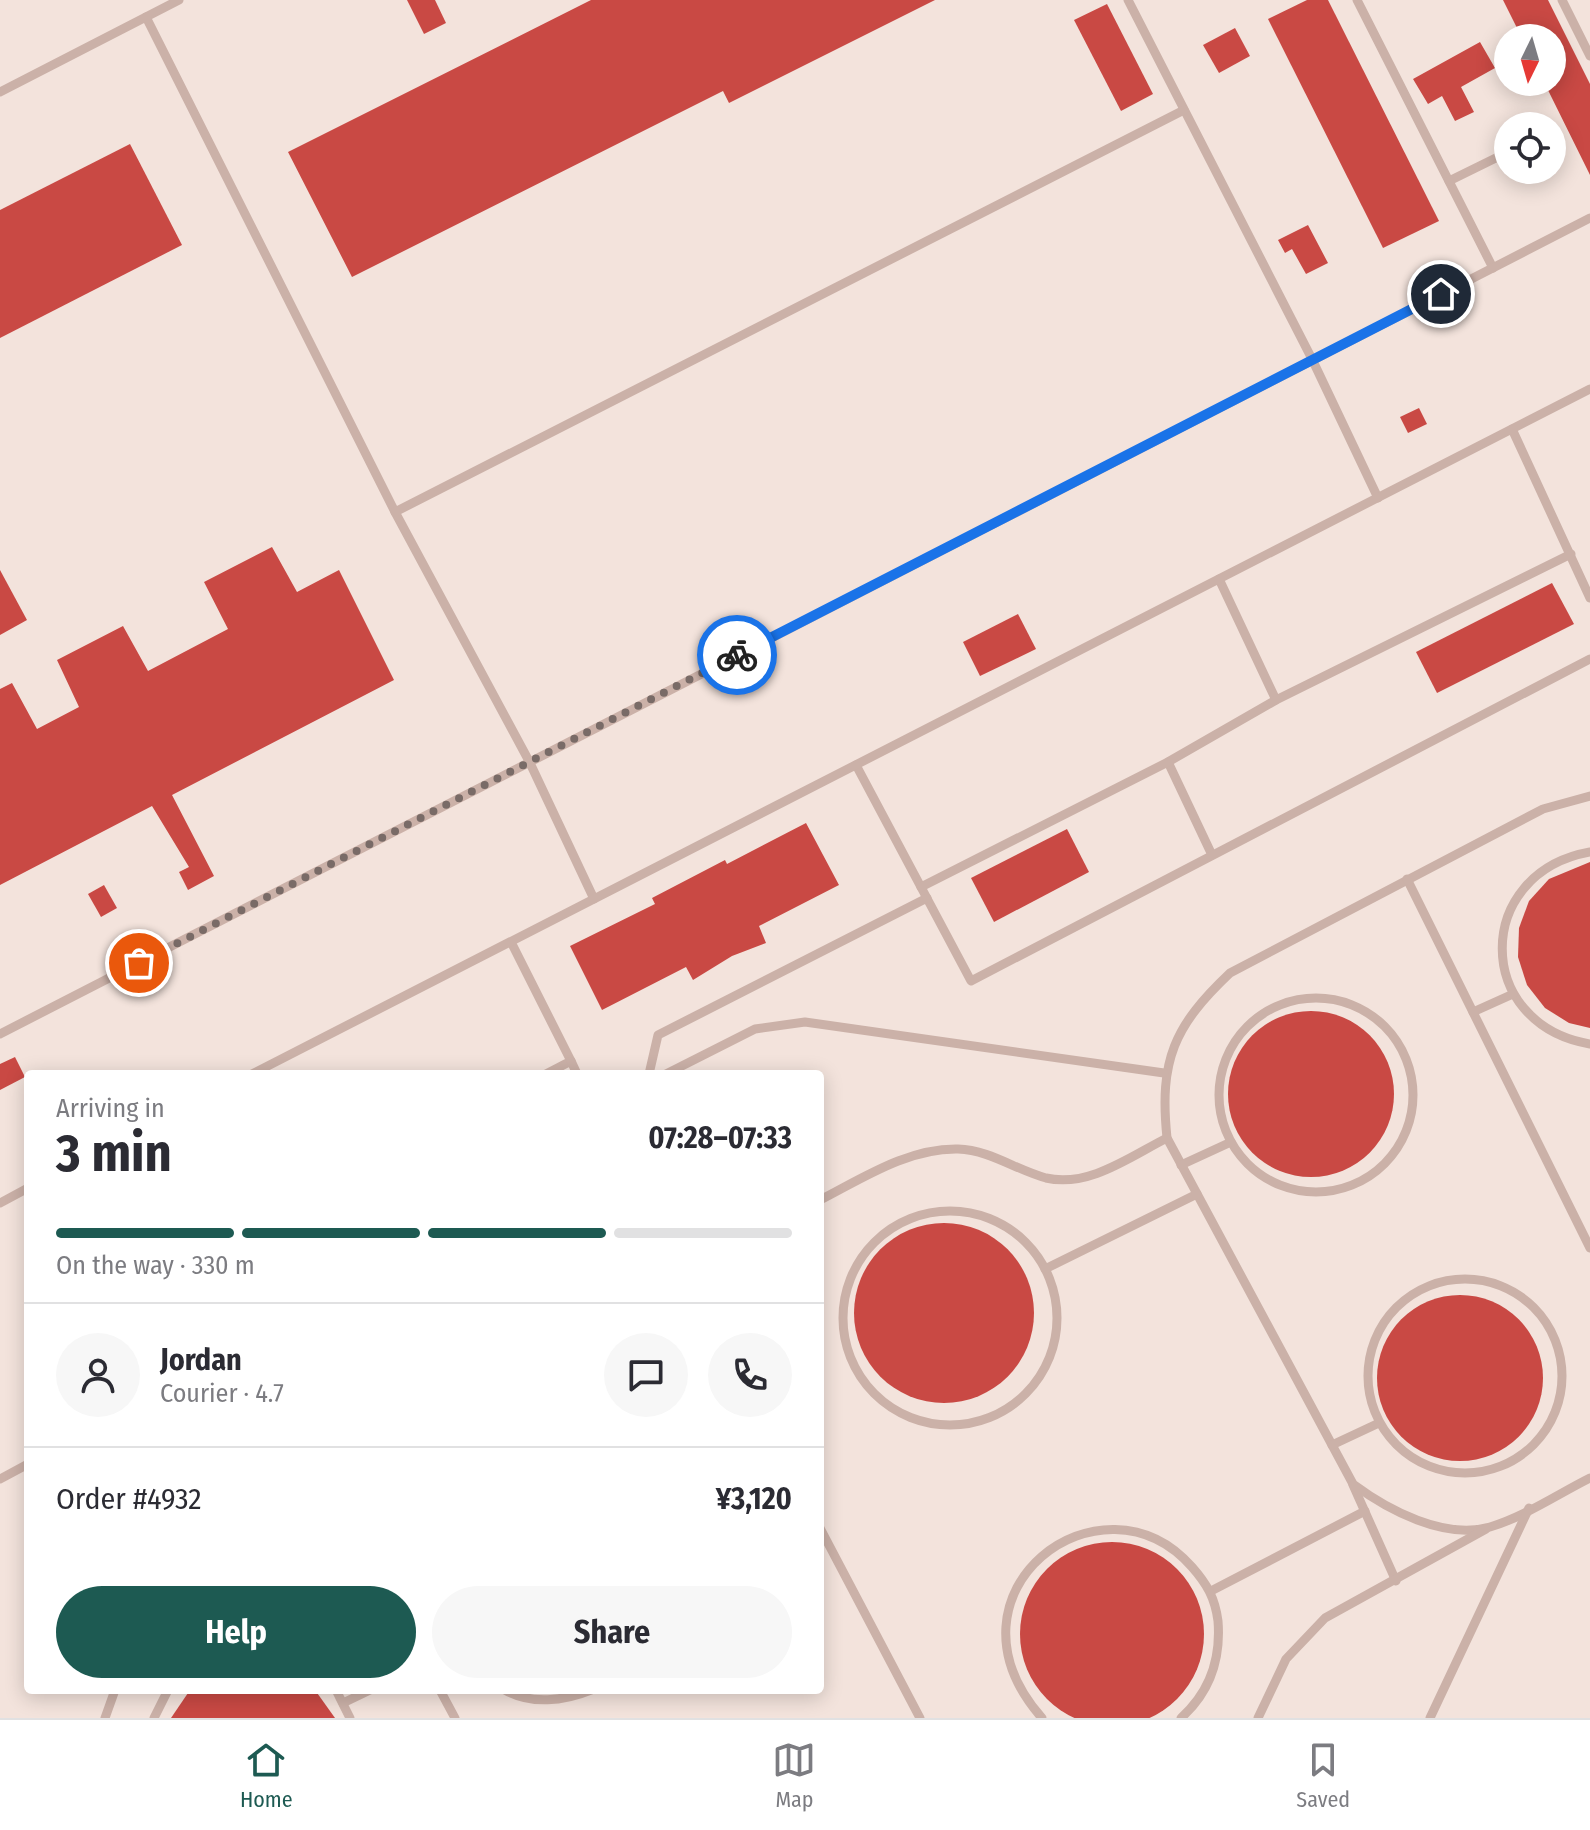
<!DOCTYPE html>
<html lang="en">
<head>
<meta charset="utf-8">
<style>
  body { margin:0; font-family:"Fira Sans Condensed",sans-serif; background:#f7f7f7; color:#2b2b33; height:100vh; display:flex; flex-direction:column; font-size:30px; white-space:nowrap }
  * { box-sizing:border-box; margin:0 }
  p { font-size:26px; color:#7c7c81 }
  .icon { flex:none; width:44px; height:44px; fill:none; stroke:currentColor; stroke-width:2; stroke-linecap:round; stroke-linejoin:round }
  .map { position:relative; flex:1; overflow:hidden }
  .drawer { position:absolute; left:24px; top:1070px; width:800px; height:624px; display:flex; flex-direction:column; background:#fff; border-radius:8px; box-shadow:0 4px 20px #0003 }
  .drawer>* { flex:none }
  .needle { width:52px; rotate:185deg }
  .tools { position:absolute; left:1494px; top:24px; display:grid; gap:16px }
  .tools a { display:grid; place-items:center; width:72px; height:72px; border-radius:50%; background:#fff; box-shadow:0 4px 20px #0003; font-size:40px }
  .pin { position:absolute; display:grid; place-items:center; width:68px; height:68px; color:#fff; margin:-34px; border:4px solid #fff; border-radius:50%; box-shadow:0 2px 8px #0007 }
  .courier { position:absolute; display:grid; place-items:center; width:80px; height:80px; margin:-40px; border:6px solid #1a73e8; border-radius:50%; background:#fff; color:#222; box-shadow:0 2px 10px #0007 }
  .overview em { font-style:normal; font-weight:700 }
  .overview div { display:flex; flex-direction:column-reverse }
  .overview { display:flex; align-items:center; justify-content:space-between; height:136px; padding:0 32px }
  h1 { font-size:52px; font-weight:700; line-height:60px }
  .bar { display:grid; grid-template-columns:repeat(4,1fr); gap:12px 8px; align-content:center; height:96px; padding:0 32px }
  .bar i { height:10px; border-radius:6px; background:#e1e1e2 }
  .bar .current { background:#1d5a52 }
  .bar p { grid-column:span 4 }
  .line { display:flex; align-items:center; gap:20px; padding:0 32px; border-top:2px solid #e1e1e2 }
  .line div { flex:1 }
  .round { display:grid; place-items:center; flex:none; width:84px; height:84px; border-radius:42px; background:#f7f7f7 }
  .action { display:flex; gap:16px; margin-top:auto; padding:16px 32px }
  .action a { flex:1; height:92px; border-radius:48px; background:#1d5a52; color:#fff; font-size:32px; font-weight:700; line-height:92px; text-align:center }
  .action a+a { background:#f7f7f7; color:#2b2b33 }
  .dock { display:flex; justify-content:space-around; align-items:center; height:112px; border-top:2px solid #e1e1e2; background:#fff; font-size:22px; color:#7c7c81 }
  .dock a { display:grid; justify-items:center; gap:4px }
  .dock .current { color:#1d5a52 }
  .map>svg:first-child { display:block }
</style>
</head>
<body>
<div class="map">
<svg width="1590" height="1718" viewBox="0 0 1590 1718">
  <rect width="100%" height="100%" fill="#f3e3dc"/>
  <g fill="#c94944">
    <polygon points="407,0 435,0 446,23 424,34"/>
    <polygon points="591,0 935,0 729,103 723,91 352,277 288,152"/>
    <polygon points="1307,0 1328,0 1439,221 1383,248 1268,19"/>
    <polygon points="1503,0 1548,0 1590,84 1590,175 1544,82 1552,82 1552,38 1522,38"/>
    <polygon points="1107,4 1153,94 1121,111 1074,20"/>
    <polygon points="1235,28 1250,56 1219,73 1203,45"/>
    <polygon points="1480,42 1495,68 1461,87 1474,112 1455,121 1442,96 1428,104 1413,79"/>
    <polygon points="130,144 182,245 0,338 0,210"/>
    <polygon points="1308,225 1328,263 1306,274 1292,249 1285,253 1278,240"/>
    <polygon points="1419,408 1427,424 1408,433 1400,417"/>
    <polygon points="272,547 297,592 339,570 394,680 172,795 214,876 188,890 179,872 189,867 152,806 0,885 0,689 12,683 37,729 79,707 57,660 123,626 148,671 228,629 204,582"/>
    <polygon points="0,570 27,620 0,635"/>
    <polygon points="1552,583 1574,624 1437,693 1416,652"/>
    <polygon points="1018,614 1036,649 980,676 963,642"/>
    <polygon points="806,823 839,885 759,926 766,943 732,956 693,980 686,967 602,1010 570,946 655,904 652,898 725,860 727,864"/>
    <polygon points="1067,829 1089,872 994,922 971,878"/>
    <polygon points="1590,862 1590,1028 1569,1023 1545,1008 1527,985 1518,957 1519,928 1529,901 1549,879"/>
    <polygon points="104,885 117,908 101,917 88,894"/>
    <circle cx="1311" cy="1094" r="83"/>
    <polygon points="15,1057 25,1077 0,1090 0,1064"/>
    <circle cx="944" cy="1313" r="90"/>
    <circle cx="1460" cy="1378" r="83"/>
    <circle cx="1112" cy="1634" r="92"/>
    <polygon points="190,1690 315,1690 335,1718 171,1718"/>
  </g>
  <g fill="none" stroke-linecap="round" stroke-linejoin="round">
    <g stroke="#cbb1a8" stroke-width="9">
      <polyline points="1128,0 1312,359 1378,498"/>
      <polyline points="1357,0 1493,268"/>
      <polyline points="1562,0 1590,56"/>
      <polyline points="146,17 395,512 530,763 594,899"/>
      <polyline points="0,92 179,0"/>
      <polyline points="1449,181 1508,152"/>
      <polyline points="1512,429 1590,598"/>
      <polyline points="395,512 1184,110"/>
      <polyline points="1219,579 1276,700"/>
      <polyline points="1168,762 1212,855"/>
      <polyline points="856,765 971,981 1590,659"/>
      <path d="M 1590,796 L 1543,809 L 1230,973 C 1174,1026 1159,1060 1167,1138 L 1353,1484 C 1388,1510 1444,1540 1490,1527 C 1524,1517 1558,1494 1590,1478"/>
      <path d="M 1590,852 C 1473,873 1473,1024 1590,1044"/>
      <polyline points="1407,879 1590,1248"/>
      <polyline points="921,887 1168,762 1276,700 1571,554"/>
      <polyline points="511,942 571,1061 546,1074"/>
      <circle cx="1316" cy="1095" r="97"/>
      <polyline points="1473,1012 1513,994"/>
      <polyline points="0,1034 1590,218"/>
      <polyline points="571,1061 577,1074"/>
      <polyline points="252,1074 1590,389"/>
      <polyline points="649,1074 658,1035 927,898"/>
      <polyline points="666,1074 755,1029 805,1022 1164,1073"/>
      <polyline points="1181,1165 1231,1142"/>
      <path d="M 820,1200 C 863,1178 908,1148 958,1149 C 990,1150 1016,1170 1046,1178 C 1089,1188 1131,1156 1167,1138"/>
      <polyline points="0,1203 28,1188"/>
      <circle cx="950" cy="1318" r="107"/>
      <polyline points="1045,1269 1197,1194"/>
      <circle cx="1465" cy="1376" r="97"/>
      <polyline points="1332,1445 1379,1423"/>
      <polyline points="0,1479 28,1464"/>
      <polyline points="1353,1485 1396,1581"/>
      <polyline points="820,1528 920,1718"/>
      <polyline points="1211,1591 1365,1511"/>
      <polyline points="336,1690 350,1718"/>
      <polyline points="440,1690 455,1718"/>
      <path d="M 505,1690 C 531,1705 564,1701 591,1690"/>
      <polyline points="343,1703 370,1690"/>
      <polyline points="105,1718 115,1690"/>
      <polyline points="154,1718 168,1690"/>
      <path d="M 1042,1718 C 931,1592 1102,1464 1192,1567 C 1207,1584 1215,1598 1218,1621 C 1221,1659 1210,1692 1181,1718"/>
      <polyline points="1258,1718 1286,1659 1325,1618 1486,1529"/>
      <polyline points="1430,1718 1529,1508"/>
    </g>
  </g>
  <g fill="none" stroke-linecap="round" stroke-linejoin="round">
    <polyline stroke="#796b67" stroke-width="8" stroke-dasharray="0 14.4" points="139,963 737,655"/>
    <polyline stroke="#1a73e8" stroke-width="10" points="737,655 1441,294"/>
  </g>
</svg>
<div class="tools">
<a><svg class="needle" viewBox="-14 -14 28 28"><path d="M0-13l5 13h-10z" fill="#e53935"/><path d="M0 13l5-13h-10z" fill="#7c7c81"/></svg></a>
<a><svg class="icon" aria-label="locate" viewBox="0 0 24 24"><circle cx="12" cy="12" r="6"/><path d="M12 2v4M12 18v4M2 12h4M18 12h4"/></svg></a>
</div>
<div class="pin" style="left:139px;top:963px;background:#ea580c"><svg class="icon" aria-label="bag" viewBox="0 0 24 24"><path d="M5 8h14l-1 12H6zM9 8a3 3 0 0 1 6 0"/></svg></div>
<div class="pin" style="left:1441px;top:294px;background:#1f2937"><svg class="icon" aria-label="home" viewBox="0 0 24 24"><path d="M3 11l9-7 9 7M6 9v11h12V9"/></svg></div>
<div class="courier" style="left:737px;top:655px"><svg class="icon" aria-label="bike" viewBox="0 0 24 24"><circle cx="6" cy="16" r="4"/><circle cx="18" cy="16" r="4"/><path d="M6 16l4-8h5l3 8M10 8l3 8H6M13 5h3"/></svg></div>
<section class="drawer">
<div class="overview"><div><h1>3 min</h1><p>Arriving in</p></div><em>07:28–07:33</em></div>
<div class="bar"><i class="current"></i><i class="current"></i><i class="current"></i><i></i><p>On the way · 330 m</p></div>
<div class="line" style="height:144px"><a class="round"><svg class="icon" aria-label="person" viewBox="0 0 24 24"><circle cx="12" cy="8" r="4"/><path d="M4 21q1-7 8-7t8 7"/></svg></a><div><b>Jordan</b><p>Courier · 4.7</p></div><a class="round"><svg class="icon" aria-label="chat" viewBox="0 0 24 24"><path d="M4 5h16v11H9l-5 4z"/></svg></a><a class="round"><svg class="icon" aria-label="phone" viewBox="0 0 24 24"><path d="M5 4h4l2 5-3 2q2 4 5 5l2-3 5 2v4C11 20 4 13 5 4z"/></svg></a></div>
<div class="line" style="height:104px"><div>Order #4932</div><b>¥3,120</b></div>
<div class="action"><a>Help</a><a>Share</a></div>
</section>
</div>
<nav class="dock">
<a class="current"><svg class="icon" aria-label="home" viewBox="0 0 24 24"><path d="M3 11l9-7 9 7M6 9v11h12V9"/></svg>Home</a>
<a><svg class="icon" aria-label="map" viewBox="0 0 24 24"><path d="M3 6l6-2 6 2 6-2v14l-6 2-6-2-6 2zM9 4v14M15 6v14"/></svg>Map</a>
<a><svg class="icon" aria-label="saved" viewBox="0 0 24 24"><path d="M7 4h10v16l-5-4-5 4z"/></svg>Saved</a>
</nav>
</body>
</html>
